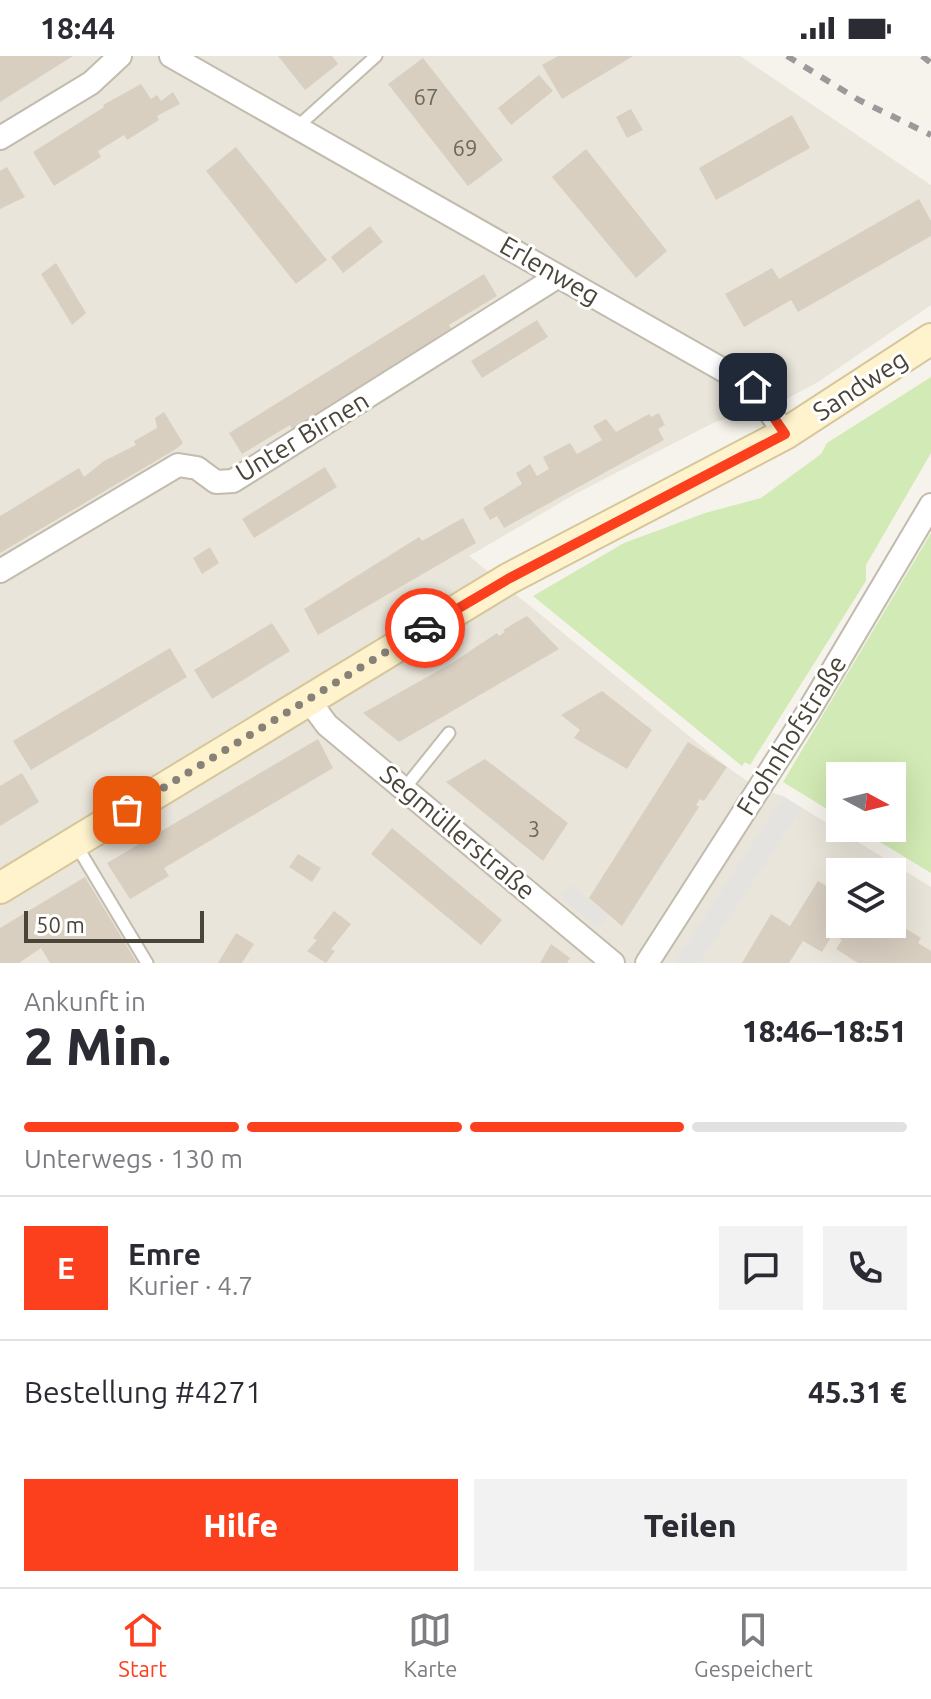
<!DOCTYPE html>
<html lang="de">
<head>
<meta charset="utf-8">
<style>
  body { margin:0; font-family:Ubuntu,sans-serif; background:#f2f2f3; color:#2b2b33; height:100vh; display:flex; flex-direction:column; font-size:30px; white-space:nowrap }
  * { box-sizing:border-box; margin:0 }
  p { font-size:26px; color:#7c7c81 }
  .icon { flex:none; width:44px; height:44px; fill:none; stroke:currentColor; stroke-width:2; stroke-linecap:round; stroke-linejoin:round }
  .map { position:relative; height:907px; overflow:hidden }
  .side { display:flex; flex-direction:column; background:#fff; flex:1 }
  .side>* { flex:none }
  .needle { width:52px; rotate:97deg }
  .fabs { position:absolute; left:826px; top:706px; display:grid; gap:16px }
  .fabs a { display:grid; place-items:center; width:80px; height:80px; border-radius:0px; background:#fff; box-shadow:0 8px 32px #0002; font-size:40px }
  .scale { position:absolute; left:24px; bottom:20px; width:180px; box-sizing:border-box; padding-left:8px; border:4px solid #4b4439; border-top:0; font-size:22px; line-height:28px; white-space:nowrap; color:#4b4439; -webkit-text-stroke:6px #fff; paint-order:stroke }
  .pin { position:absolute; display:grid; place-items:center; width:68px; height:68px; color:#fff; margin:-34px; border-radius:16px; box-shadow:0 4px 12px #0006 }
  .courier { position:absolute; display:grid; place-items:center; width:80px; height:80px; margin:-40px; border:6px solid #fc3f1d; border-radius:50%; background:#fff; color:#222; box-shadow:0 2px 10px #0007 }
  .overview em { font-style:normal; font-weight:800 }
  .overview div { display:flex; flex-direction:column-reverse }
  .overview { display:flex; align-items:center; justify-content:space-between; height:136px; padding:0 24px }
  h1 { font-size:52px; font-weight:800; line-height:60px }
  .bar { display:grid; grid-template-columns:repeat(4,1fr); gap:12px 8px; align-content:center; height:96px; padding:0 24px }
  .bar i { height:10px; border-radius:6px; background:#e1e1e2 }
  .bar .active { background:#fc3f1d }
  .bar p { grid-column:span 4 }
  .line { display:flex; align-items:center; gap:20px; padding:0 24px; border-top:2px solid #e1e1e2 }
  .line div { flex:1 }
  .round { display:grid; place-items:center; flex:none; width:84px; height:84px; border-radius:0px; background:#f2f2f3 }
  .button { display:flex; gap:16px; margin-top:auto; padding:16px 24px }
  .button a { flex:1; height:92px; border-radius:0px; background:#fc3f1d; color:#fff; font-size:32px; font-weight:800; line-height:92px; text-align:center }
  .button a+a { background:#f2f2f3; color:#2b2b33 }
  .status { display:flex; justify-content:space-between; align-items:center; height:56px; padding:0 40px; background:#fff; direction:ltr }
  .status svg { height:22px; fill:currentColor }
  .tab-bar { display:flex; justify-content:space-around; align-items:center; height:112px; border-top:2px solid #e1e1e2; background:#fff; font-size:22px; color:#7c7c81 }
  .tab-bar a { display:grid; justify-items:center; gap:4px }
  .tab-bar .active { color:#fc3f1d }
  .map>svg:first-child { display:block }
</style>
</head>
<body>
<div class="status"><b>18:44</b><svg viewBox="0 0 49 12"><path d="M0 12V9h3v3zM5 12V6h3v6zM10 12V3h3v9zM15 12V0h3v12zM26 1h20v11H26zM47 4h2v5h-2z"/></svg></div>
<div class="map">
<svg width="931" height="907" viewBox="0 0 931 907">
  <rect width="100%" height="100%" fill="#f6f3ec"/>
  <path fill="#eae5da" fill-rule="evenodd" d="M 0,0 L 740,0 L 931,129 L 931,249 L 818,326 L 773,350 L 715,366 L 577,437 L 469,500 L 727,711 L 756,731 L 783,740 L 931,831 L 931,907 L 0,907 ZM 840,816 L 892,816 L 892,868 L 840,868 Z"/>
  <g fill="#d2eab5">
    <polygon points="931,321 931,397 866,509 866,525 750,709 745,706 742,710 533,540 624,487 705,457 761,442 821,398 827,387"/>
    <polygon points="931,477 931,817 857,772 892,772 892,720 840,720 840,761 783,726"/>
  </g>
  <g fill="#e5e3e0">
    <polygon points="783,740 802,752 700,907 674,907"/>
    <polygon points="571,829 608,859 598,872 561,841"/>
  </g>
  <g fill="#d8cfc1">
    <polygon points="0,0 73,0 0,46"/>
    <polygon points="278,0 332,0 338,8 305,34"/>
    <polygon points="558,0 633,0 562,43 542,9"/>
    <polygon points="423,2 503,104 468,130 388,28"/>
    <polygon points="539,19 553,35 511,69 498,52"/>
    <polygon points="141,28 151,43 157,39 161,45 173,36 180,48 157,60 159,64 127,84 124,79 98,95 101,101 54,130 33,96 104,51 103,49"/>
    <polygon points="631,53 643,74 627,82 616,61"/>
    <polygon points="792,59 810,92 716,144 699,112"/>
    <polygon points="236,91 327,204 296,228 206,115"/>
    <polygon points="586,93 667,195 636,222 552,121"/>
    <polygon points="7,111 25,141 0,153 0,115"/>
    <polygon points="919,143 931,165 931,180 798,256 791,244 744,271 725,238 772,212 779,223"/>
    <polygon points="370,170 383,186 343,217 331,201"/>
    <polygon points="56,207 86,257 72,269 41,218"/>
    <polygon points="484,218 497,240 449,269 452,274 292,373 290,369 242,398 229,377"/>
    <polygon points="537,264 548,281 482,322 471,305"/>
    <polygon points="164,356 183,387 176,393 0,497 0,460 79,412 84,421 104,405 136,389 134,385 157,372 155,362"/>
    <polygon points="659,357 665,369 658,373 664,384 504,472 497,460 490,464 483,452 522,428 516,417 530,408 537,420 549,413 543,401 570,387 577,398 602,384 593,370 606,363 616,376 649,358 651,361"/>
    <polygon points="325,411 337,431 254,482 242,463"/>
    <polygon points="463,462 476,487 318,579 304,553 419,481 422,485"/>
    <polygon points="210,491 219,507 202,518 193,502"/>
    <polygon points="527,560 559,593 399,686 363,657 452,607 497,577 499,580 505,576 503,574"/>
    <polygon points="272,567 290,595 212,643 194,614"/>
    <polygon points="170,592 187,621 31,714 13,685"/>
    <polygon points="602,635 652,674 627,713 574,682 580,674 561,659"/>
    <polygon points="318,683 333,712 164,812 169,820 130,843 107,807"/>
    <polygon points="688,686 727,711 704,745 700,743 696,749 699,751 622,870 589,842"/>
    <polygon points="485,703 568,767 543,805 446,726"/>
    <polygon points="22,717 39,746 0,770 0,730"/>
    <polygon points="392,772 502,864 481,889 371,798"/>
    <polygon points="298,798 321,812 312,826 289,811"/>
    <polygon points="85,821 137,907 50,907 41,892 19,907 0,907 0,872"/>
    <polygon points="818,825 840,838 840,868 882,871 892,868 892,864 921,882 918,887 931,895 931,907 858,907 836,893 842,884 833,878 822,896 803,885 789,907 742,907 771,858 790,870"/>
    <polygon points="334,855 351,868 331,893 335,895 326,907 307,895 317,884 313,882"/>
    <polygon points="236,877 254,888 242,907 218,907"/>
    <polygon points="551,888 570,902 567,907 540,907"/>
  </g>
  <g fill="none" stroke-linecap="round" stroke-linejoin="round">
    <g stroke="#c2bbae" stroke-width="15">
      <g id="lane">
        <polyline points="296,72 376,0"/>
        <polyline points="404,733 449,677"/>
        <polyline points="75,787 147,907"/>
      </g>
    </g>
    <g stroke="#c2bbae" stroke-width="26">
      <g id="street">
        <polyline points="171,0 753,331 785,378"/>
        <polyline points="0,82 91,27 120,0"/>
        <polyline points="0,515 178,409 197,412 216,426 233,425 557,221"/>
        <polyline points="307,642 327,669 613,907"/>
        <polyline points="647,907 808,656 931,449"/>
      </g>
    </g>
    <g stroke="#d6c79b" stroke-width="34">
      <polyline id="secondary" points="0,832 508,523 785,378 931,283"/>
    </g>
    <use href="#lane" stroke="#fff" stroke-width="11"/>
    <use href="#street" stroke="#fff" stroke-width="22"/>
    <use href="#secondary" stroke="#fff3cd" stroke-width="30"/>
    <g stroke="#9a9a9a" stroke-width="6" stroke-dasharray="10 10" stroke-linecap="butt">
      <polyline points="787,0 859,44 931,79"/>
      <polyline points="922,0 931,7"/>
    </g>
  </g>
  <g fill="none" stroke-linecap="round" stroke-linejoin="round">
    <polyline stroke="#878178" stroke-width="8" stroke-dasharray="0 14.4" points="127,754 425,572"/>
    <polyline stroke="#fc3f1d" stroke-width="10" points="425,572 508,523 785,378 753,331"/>
  </g>
  <g text-anchor="middle" dominant-baseline="central" stroke-width="6" stroke-linejoin="round" paint-order="stroke">
    <g font-size="22" fill="#6e675b">
      <text x="426" y="40">67</text>
      <text x="465" y="91">69</text>
      <text x="534" y="772">3</text>
    </g>
    <g font-size="26" fill="#4b4439" stroke="#fff">
      <text transform="translate(550 214) rotate(30)">Erlenweg</text>
      <text transform="translate(860 329) rotate(-33)">Sandweg</text>
      <text transform="translate(302 380) rotate(-31)">Unter Birnen</text>
      <text transform="translate(791 679) rotate(-58)">Frohnhofstraße</text>
      <text transform="translate(458 776) rotate(40)">Segmüllerstraße</text>
    </g>
  </g>
</svg>
<div class="fabs">
<a><svg class="needle" viewBox="-14 -14 28 28"><path d="M0-13l5 13h-10z" fill="#e53935"/><path d="M0 13l5-13h-10z" fill="#7c7c81"/></svg></a>
<a><svg class="icon" aria-label="layers" viewBox="0 0 24 24"><path d="M12 4l9 5-9 5-9-5zM3 14l9 5 9-5"/></svg></a>
</div>
<div class="scale">50 m</div>
<div class="pin" style="left:127px;top:754px;background:#ea580c"><svg class="icon" aria-label="bag" viewBox="0 0 24 24"><path d="M5 8h14l-1 12H6zM9 8a3 3 0 0 1 6 0"/></svg></div>
<div class="pin" style="left:753px;top:331px;background:#1f2937"><svg class="icon" aria-label="home" viewBox="0 0 24 24"><path d="M3 11l9-7 9 7M6 9v11h12V9"/></svg></div>
<div class="courier" style="left:425px;top:572px"><svg class="icon" aria-label="car" viewBox="0 0 24 24"><path d="M5 17H2v-5l4-1 3-4h7l3 4 3 1v5h-3M9 17h6M6 11h13"/><circle cx="7" cy="17" r="2"/><circle cx="17" cy="17" r="2"/></svg></div>
</div>
<section class="side">
<div class="overview"><div><h1>2 Min.</h1><p>Ankunft in</p></div><em>18:46–18:51</em></div>
<div class="bar"><i class="active"></i><i class="active"></i><i class="active"></i><i></i><p>Unterwegs · 130 m</p></div>
<div class="line" style="height:144px"><b class="round" style="background:#fc3f1d;color:#fff">E</b><div><b>Emre</b><p>Kurier · 4.7</p></div><a class="round"><svg class="icon" aria-label="chat" viewBox="0 0 24 24"><path d="M4 5h16v11H9l-5 4z"/></svg></a><a class="round"><svg class="icon" aria-label="phone" viewBox="0 0 24 24"><path d="M5 4h4l2 5-3 2q2 4 5 5l2-3 5 2v4C11 20 4 13 5 4z"/></svg></a></div>
<div class="line" style="height:104px"><div>Bestellung #4271</div><b>45.31 €</b></div>
<div class="button"><a>Hilfe</a><a>Teilen</a></div>
</section>
<nav class="tab-bar">
<a class="active"><svg class="icon" aria-label="home" viewBox="0 0 24 24"><path d="M3 11l9-7 9 7M6 9v11h12V9"/></svg>Start</a>
<a><svg class="icon" aria-label="map" viewBox="0 0 24 24"><path d="M3 6l6-2 6 2 6-2v14l-6 2-6-2-6 2zM9 4v14M15 6v14"/></svg>Karte</a>
<a><svg class="icon" aria-label="saved" viewBox="0 0 24 24"><path d="M7 4h10v16l-5-4-5 4z"/></svg>Gespeichert</a>
</nav>
</body>
</html>
